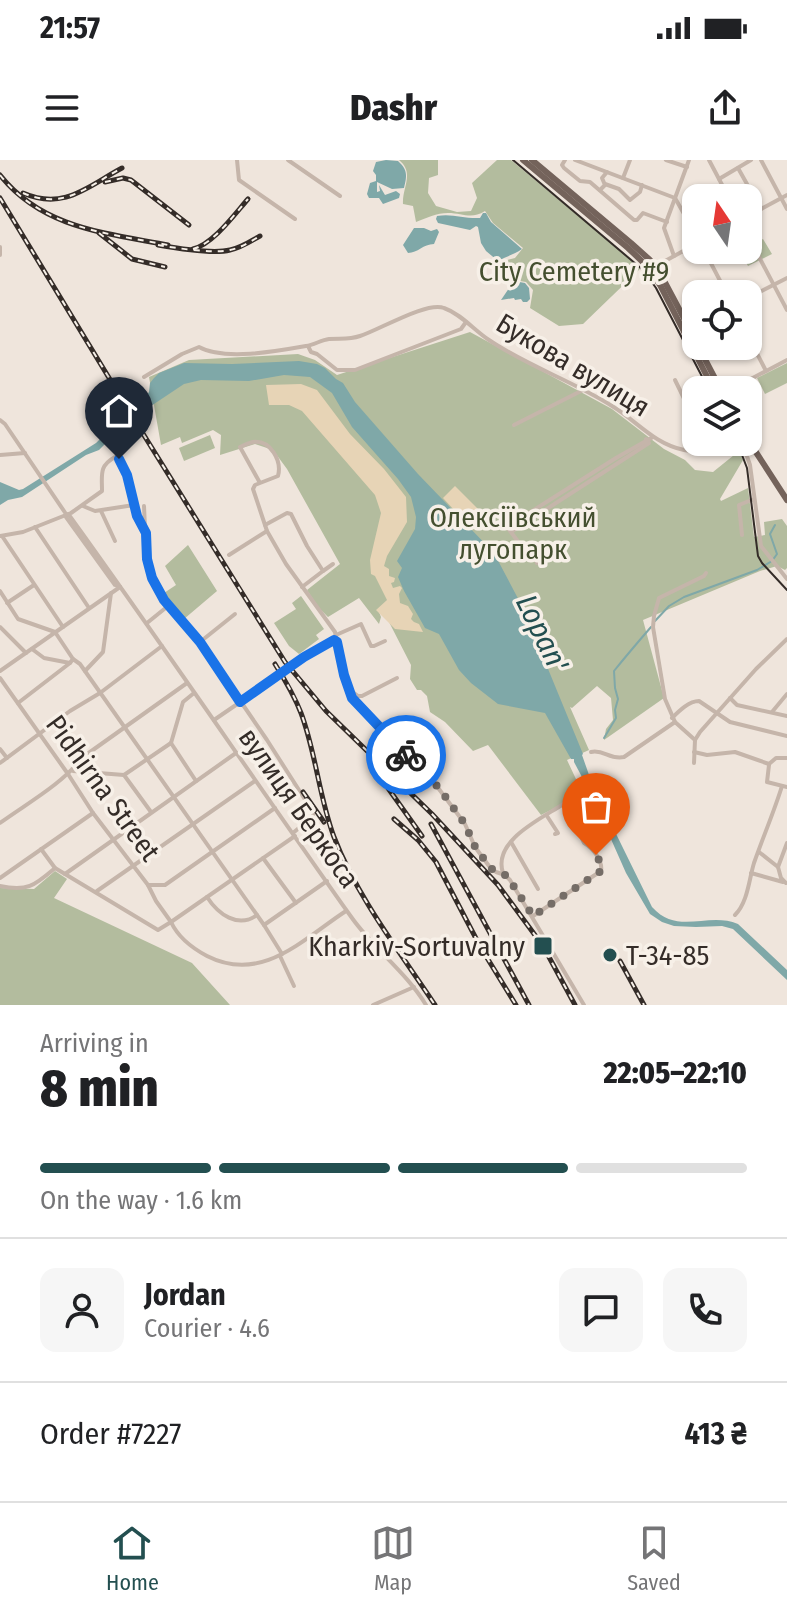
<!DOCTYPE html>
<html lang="en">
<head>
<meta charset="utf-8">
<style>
  body { margin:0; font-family:"Fira Sans Condensed",sans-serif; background:#f6f6f6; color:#202124; height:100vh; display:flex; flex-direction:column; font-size:30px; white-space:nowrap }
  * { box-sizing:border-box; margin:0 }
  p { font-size:26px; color:#757577 }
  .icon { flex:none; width:44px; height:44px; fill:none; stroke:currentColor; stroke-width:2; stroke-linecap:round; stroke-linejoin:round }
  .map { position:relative; height:845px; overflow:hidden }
  .drawer { display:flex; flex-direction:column; background:#fff; flex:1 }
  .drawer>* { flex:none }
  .needle { width:52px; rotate:347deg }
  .tools { position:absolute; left:682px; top:24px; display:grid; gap:16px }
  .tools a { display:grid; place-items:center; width:80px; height:80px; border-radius:16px; background:#fff; box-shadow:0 2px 6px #0004; font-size:40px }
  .pin { position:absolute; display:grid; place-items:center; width:68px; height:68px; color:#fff; margin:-82px -34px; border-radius:50% 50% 50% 0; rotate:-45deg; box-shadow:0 0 8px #0007 }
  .pin .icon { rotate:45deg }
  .courier { position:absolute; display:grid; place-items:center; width:80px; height:80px; margin:-40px; border:6px solid #1a73e8; border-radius:50%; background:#fff; color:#222; box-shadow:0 2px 10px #0007 }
  .summary em { font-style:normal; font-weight:800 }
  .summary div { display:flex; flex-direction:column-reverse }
  .summary { display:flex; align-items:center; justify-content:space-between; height:136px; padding:0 40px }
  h1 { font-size:52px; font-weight:800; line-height:60px }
  .bar { display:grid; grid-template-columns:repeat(4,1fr); gap:12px 8px; align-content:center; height:96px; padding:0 40px }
  .bar i { height:10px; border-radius:6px; background:#e0e0e0 }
  .bar .current { background:#234f50 }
  .bar p { grid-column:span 4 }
  .line { display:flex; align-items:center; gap:20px; padding:0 40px; border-top:2px solid #e0e0e0 }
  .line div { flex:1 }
  .round { display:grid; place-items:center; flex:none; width:84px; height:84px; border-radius:16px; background:#f6f6f6 }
  .status { display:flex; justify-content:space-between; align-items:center; height:56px; padding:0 40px; background:#fff; direction:ltr }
  .status svg { height:22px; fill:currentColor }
  header { display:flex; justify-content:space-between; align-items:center; height:104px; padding:0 40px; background:#fff; font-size:36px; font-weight:800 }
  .tabs { display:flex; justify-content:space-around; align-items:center; height:112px; border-top:2px solid #e0e0e0; background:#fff; font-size:22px; color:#757577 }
  .tabs a { display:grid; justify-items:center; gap:4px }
  .tabs .current { color:#234f50 }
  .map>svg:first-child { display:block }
</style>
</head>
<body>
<div class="status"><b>21:57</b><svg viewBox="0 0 49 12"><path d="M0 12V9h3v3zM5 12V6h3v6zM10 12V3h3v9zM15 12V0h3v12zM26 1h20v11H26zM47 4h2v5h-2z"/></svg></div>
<header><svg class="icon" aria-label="menu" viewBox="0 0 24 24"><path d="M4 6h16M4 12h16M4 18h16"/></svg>Dashr<svg class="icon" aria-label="share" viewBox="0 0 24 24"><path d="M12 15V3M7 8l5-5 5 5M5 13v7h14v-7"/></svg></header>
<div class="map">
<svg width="787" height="845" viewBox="0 0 787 845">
  <rect width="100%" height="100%" fill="#efe5dc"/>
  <g fill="#b3bc9e">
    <path d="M 399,0 L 438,0 L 438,15 L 429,18 L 428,33 L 436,46 L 457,52 L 471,51 L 477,38 L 472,23 L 497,0 L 511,0 L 641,108 L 583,164 L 559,166 L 530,148 L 533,130 L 526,122 L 514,120 L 496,103 L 515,98 L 523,88 L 493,63 L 485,51 C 471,60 463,53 448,53 C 437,53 426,58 416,62 L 413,46 L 403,44 C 402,27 415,13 399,0 Z"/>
    <polygon points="763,79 772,94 748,106 740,91 748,90 748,86"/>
    <polygon points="470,172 612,249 664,289 685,300 695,310 713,312 739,291 743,300 720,339 721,341 748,328 754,377 765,375 764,362 782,359 787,366 787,408 785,410 777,406 760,411 643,460 664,538 604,580 606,569 613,560 611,538 597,526 572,548 570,547 589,590 567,600 583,634 541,655 488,585 473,591 445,562 430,552 427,536 421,530 417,530 410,519 411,505 389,462 379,452 381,457 379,464 359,438 328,457 318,447 307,430 340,404 287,309 273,290 255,284 220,295 221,275 213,270 182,283 180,277 161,285 149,217 189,200 298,194 315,200 337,215"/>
    <polygon points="787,203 787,223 765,234 757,218"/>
    <polygon points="210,275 215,288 184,301 179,288"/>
    <polygon points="188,385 217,431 184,459 170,446 164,433 176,425 165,406"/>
    <polygon points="301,436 324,469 316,475 319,479 299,494 289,486 274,463 296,449 292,443"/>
    <polygon points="55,711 67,719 54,738 192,803 230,845 0,845 0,728 34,729"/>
  </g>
  <g fill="#e7d4b6">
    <polygon points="301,224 317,230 350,274 384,309 406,337 407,362 387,396 384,406 389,409 389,416 395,418 394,422 391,423 393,428 400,426 402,428 399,434 400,443 408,446 413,454 411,459 414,462 419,464 423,472 395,469 376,450 387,440 375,416 371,414 370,400 381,353 375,335 302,251 289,245 269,245 266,225"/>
    <polygon points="455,326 479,350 479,353 467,364 443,338"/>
  </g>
  <g fill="#7fa8a8">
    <path d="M 386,0 L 398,1 C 408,10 407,16 404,28 L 392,29 L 377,22 L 377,32 L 380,31 L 379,25 L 385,35 L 396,31 L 400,34 L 399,38 L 383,44 L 379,38 L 369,38 L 367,34 L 370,23 L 376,21 L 376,15 L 373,11 L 376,2 Z"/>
    <path d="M 483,53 L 486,53 L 491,62 L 522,89 C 514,95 506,96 498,101 L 486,91 L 481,83 L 478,67 L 476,66 L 470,70 L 438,63 L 436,59 L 437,56 C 452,53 464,59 480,58 Z"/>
    <path d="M 414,68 L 424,68 L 431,71 L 437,69 L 439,72 L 434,84 C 423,84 418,93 408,93 L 403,85 Z"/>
    <polygon points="514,121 525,123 529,128 530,139 527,142 523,142 521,139 515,140 514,138 501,140"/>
    <path d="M 299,201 L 317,204 L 325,208 L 336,219 L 343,223 L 355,242 L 418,314 L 494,393 L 523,448 L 583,594 L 582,595 L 594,629 L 652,747 C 678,776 708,751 738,764 L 787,810 L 787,820 L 733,769 L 722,766 L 696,767 L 674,766 L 662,762 L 650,754 L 626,713 L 591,634 L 574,602 L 574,599 L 571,599 L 545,553 L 498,544 L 471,523 L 459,510 L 439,474 L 425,468 L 404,431 L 398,417 L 402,408 L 397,401 L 415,369 L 416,357 L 411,337 L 398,319 L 352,267 L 332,233 L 310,217 L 284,215 L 249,221 L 201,220 L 184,224 L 127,262 L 99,290 L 86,295 L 22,337 L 8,340 L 0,345 L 0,322 L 19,330 L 23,329 L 96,283 L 108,271 L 112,271 L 145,238 L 149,232 L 150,223 L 154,218 L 159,213 L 184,203 L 232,204 Z"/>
  </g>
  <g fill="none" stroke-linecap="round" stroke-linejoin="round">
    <g stroke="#7fa8a8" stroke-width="2">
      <polyline points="655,461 669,446 684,437 757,410 772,401 777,394 770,374 775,365"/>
      <path d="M 604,578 L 616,558 L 615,550 L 618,539 L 615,528 L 614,511 C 626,496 638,482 651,467"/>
    </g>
    <g stroke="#c5b5aa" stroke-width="4">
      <polyline points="237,0 239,20 295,59"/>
      <polyline points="288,0 340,36"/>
      <polyline points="565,0 562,5 564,8 580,21 590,22 634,60 637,60 643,53 667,62"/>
      <polyline points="575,0 675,38 696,75"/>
      <polyline points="666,0 687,7"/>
      <polyline points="709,0 729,38"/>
      <polyline points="761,0 787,49"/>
      <polyline points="738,8 761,49"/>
      <polyline points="623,18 630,0"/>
      <polyline points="719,19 751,0"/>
      <polyline points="605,24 619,29 630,40 640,32 642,25"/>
      <polyline points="600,30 605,25 602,18 607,12"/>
      <polyline points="748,56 787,35"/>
      <polyline points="748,76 787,150"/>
      <polyline points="0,87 0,95"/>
      <polyline points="704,90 727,134"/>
      <polyline points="674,96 664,68 689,0"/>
      <polyline points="656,106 696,84"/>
      <polyline points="748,138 787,118"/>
      <polyline points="693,166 696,165"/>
      <polyline points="748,176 766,211"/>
      <polyline points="308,186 311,192 317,194 337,210 355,210 461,169 466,162"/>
      <path d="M 144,217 L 182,194 L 199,187 C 224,201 278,191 306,186 C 314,185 321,180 329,179 C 340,178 349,180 360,176 C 379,170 427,141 444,148 C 461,154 474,170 489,180 C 527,206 573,221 612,246 C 637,261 654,284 684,290 C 695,292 703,289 712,282"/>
      <polyline points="675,220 696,263"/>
      <polyline points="730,230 787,200"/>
      <path d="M 0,260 L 5,264 L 66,354 L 69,355 C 165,488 257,624 352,758 C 374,789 406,812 426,845"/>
      <polyline points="514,265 583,230"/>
      <polyline points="742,282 750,305 761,386 787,419"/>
      <polyline points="0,295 25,293"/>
      <path d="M 260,323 L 278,316 C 282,301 271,280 253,282 C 249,283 244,285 240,287 L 260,323 L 255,325 L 253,329 L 267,371 L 286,404 L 335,472 L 344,515 L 352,538 L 395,585 L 433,621 L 465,664 L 475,687 L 489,706 L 496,712 L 505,715 L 510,720 L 584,845"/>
      <polyline points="83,346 95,351 134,345"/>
      <polyline points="144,346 145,368"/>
      <polyline points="101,351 115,381"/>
      <polyline points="66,354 66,357 115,425 120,427"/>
      <polyline points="265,365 287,353 291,354 307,386 323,411 302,427"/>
      <polyline points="35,367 89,448"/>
      <polyline points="511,372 649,283 646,279"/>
      <polyline points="742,375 739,345 754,339"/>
      <path d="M 0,376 L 23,372 L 71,353 L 102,331 C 102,314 99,306 115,297 L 119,299 L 127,315 L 137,356 L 146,373 L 147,399 L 149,411 L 164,440 L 200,482 L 267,580 L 313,652 L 313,656 L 293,673"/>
      <polyline points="2,376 63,467"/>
      <polyline points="229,395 267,371"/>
      <polyline points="537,403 534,395 520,384 507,367 616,298 653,277"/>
      <polyline points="323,411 333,404"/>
      <polyline points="0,431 18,459 55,472 73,499"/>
      <polyline points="7,443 34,425"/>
      <polyline points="147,463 168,446"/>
      <polyline points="0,467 26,493"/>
      <polyline points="332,480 336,475 361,464 371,486 374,486 385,481"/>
      <polyline points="200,482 235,454"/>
      <polyline points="32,489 44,498 70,503 73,499 80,504 264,765 282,794"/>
      <polyline points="304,497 333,480"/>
      <polyline points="0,511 120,427"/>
      <polyline points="85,511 103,492 111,433"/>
      <polyline points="0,518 68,614 93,653 148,725 156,741 171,762 295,676"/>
      <polyline points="350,530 358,536 362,536 397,518"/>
      <polyline points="730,538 737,545 787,556"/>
      <polyline points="18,543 70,503"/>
      <polyline points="772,552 787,534"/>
      <path d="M 672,558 C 679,551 689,541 699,541 L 730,562 L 787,576"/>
      <polyline points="214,560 268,523"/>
      <polyline points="695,580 675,562 665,539 653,467 654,456 659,438 704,416 706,413"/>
      <polyline points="171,583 183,542 194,533"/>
      <polyline points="0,589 7,598"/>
      <path d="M 591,592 C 604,589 609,600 624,597 L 675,562"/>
      <polyline points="694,592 707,595 735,592 769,604"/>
      <polyline points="0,603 70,551 100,533 162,486"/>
      <polyline points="694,603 695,580 700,572 756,509 787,479"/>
      <polyline points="769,604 776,598 787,598"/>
      <polyline points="769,605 767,622 787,627"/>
      <polyline points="73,611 124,615"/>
      <polyline points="151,652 124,615 171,583 196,621"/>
      <polyline points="547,656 558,673 555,674"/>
      <path d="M 0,663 C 29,642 61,625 83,597 L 187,523"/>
      <polyline points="511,682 538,729"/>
      <path d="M 41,689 L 55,708 L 158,770 L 171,762 C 178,777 192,788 207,796 C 262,824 303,779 346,751"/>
      <polyline points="759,692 778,707 781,718 786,723"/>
      <polyline points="263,698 296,743"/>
      <polyline points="778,707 787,683"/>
      <path d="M 503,713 C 492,680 543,658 565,643 L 584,683 C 593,688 603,701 601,711 L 533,756"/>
      <polyline points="751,713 783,722"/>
      <polyline points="65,714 236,593"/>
      <polyline points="0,718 93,653"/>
      <polyline points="148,725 165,725 275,648"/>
      <path d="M 0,726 C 28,732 35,725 55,708"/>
      <polyline points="97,731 255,621"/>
      <path d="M 207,737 C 218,754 238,769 257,755"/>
      <path d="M 735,755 C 748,742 749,719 754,703 C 763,677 774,652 782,626"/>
      <polyline points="264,765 327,721"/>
      <polyline points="280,796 294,826"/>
      <polyline points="373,845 414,827"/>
    </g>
    <g stroke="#74635b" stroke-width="6">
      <polyline points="523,0 628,88 647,106 660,125 714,230"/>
      <polyline points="532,0 631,83 650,100 661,115 696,181"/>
      <polyline points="698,186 721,230"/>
      <polyline points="748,280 787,340"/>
    </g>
    <g stroke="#342c28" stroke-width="2">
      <polyline points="513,0 643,110 656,128 709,230"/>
      <polyline points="737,282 747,308 758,396 762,403 787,430"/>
    </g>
    <g stroke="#342c28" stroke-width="5">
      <g id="rail">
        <path d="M 0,15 C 42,68 105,73 168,85"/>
        <polyline points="105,22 123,18 131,20 189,65"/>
        <path d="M 23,33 C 64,51 88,26 122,8"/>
        <polyline points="0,38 137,264 285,502 326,551 432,654 498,725 543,786 575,845"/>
        <polyline points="99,73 132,99 165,107"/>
        <path d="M 158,85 C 175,88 214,94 230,90 C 241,88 251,81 260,76"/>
        <path d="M 193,89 C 213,84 234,55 248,39"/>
        <path d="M 275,504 C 285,520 294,535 301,553 C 316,593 319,637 334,677 C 357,737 400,792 435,845"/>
        <polyline points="378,614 422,676"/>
        <polyline points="303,632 324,662"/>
        <polyline points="394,659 418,680 436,702 481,788 516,845"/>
        <polyline points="431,664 529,845"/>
        <polyline points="620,801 644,845"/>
      </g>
    </g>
    <use href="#rail" stroke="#f7f0e8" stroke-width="2" stroke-dasharray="6" stroke-linecap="butt"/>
    <polyline stroke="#c5b5aa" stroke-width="4" points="268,523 304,497"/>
  </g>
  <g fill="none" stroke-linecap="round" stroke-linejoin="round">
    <polyline stroke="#756d67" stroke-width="8" stroke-dasharray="0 14.4" points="406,595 433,621 444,635 465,664 476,689 492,709 507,716 533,756 601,711 602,705 596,695"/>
    <polyline stroke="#1a73e8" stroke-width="10" points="119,299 127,315 137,356 146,373 147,399 152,418 164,440 200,482 240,542 304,497 334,480 337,482 344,515 352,538 406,595"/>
  </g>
  <g fill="#234f50" stroke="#f7f0e8" stroke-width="3">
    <rect x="533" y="776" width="20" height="20" rx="4"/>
    <circle cx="610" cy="795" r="8"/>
  </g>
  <g text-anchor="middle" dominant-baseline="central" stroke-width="7" stroke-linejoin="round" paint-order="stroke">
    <g font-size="28" fill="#444f2f" stroke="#f7f0e8">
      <text x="574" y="111">City Cemetery #9</text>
      <text x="513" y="357">Олексіївський<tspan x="513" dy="32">лугопарк</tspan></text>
    </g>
    <g font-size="28" fill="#342c28" stroke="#f7f0e8">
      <text transform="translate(573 205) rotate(31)">Букова вулиця</text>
      <text transform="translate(103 628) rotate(54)">Pidhirna Street</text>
      <text transform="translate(299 648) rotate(55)">вулиця Беркоса</text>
    </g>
    <g font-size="28" fill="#342c28" stroke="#f7f0e8" text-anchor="end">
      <text x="525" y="786">Kharkіv-Sortuvalny</text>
      <text x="626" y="795" text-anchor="start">Т-34-85</text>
    </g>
    <g font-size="30" font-style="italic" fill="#234f50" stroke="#f7f0e8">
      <text transform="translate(542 473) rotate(64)">Lopan'</text>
    </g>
  </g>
</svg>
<div class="tools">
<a><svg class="needle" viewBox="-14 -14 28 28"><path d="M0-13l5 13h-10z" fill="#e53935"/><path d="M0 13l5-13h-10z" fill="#757577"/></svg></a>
<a><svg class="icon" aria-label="locate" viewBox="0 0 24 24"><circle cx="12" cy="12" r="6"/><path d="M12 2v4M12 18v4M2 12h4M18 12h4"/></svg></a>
<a><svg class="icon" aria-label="layers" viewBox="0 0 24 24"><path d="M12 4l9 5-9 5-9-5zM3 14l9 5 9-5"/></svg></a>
</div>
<div class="pin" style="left:596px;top:695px;background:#ea580c"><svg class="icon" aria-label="bag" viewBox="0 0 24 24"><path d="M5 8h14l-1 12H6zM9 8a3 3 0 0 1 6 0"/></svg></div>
<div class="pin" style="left:119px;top:299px;background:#1f2937"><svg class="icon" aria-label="home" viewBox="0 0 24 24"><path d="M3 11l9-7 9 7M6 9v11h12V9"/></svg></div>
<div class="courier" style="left:406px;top:595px"><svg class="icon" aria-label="bike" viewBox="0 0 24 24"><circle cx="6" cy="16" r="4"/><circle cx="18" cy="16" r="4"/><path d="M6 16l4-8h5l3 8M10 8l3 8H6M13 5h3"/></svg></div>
</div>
<section class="drawer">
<div class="summary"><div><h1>8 min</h1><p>Arriving in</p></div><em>22:05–22:10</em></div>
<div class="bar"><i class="current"></i><i class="current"></i><i class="current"></i><i></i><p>On the way · 1.6 km</p></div>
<div class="line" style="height:144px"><a class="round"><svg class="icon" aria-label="person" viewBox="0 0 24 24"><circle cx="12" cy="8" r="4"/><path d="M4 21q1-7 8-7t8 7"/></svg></a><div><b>Jordan</b><p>Courier · 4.6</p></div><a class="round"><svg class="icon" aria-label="chat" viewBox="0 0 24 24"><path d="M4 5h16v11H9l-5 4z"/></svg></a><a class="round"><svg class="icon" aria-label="phone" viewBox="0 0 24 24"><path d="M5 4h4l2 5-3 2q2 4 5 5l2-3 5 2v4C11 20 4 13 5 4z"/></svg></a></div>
<div class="line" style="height:104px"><div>Order #7227</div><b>413 ₴</b></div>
</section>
<nav class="tabs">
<a class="current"><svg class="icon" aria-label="home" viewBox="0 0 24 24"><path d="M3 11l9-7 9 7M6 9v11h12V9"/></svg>Home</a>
<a><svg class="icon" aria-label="map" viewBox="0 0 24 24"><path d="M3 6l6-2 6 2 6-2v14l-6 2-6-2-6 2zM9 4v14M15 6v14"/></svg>Map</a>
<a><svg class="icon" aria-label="saved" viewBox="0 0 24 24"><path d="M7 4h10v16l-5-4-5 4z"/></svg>Saved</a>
</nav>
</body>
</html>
